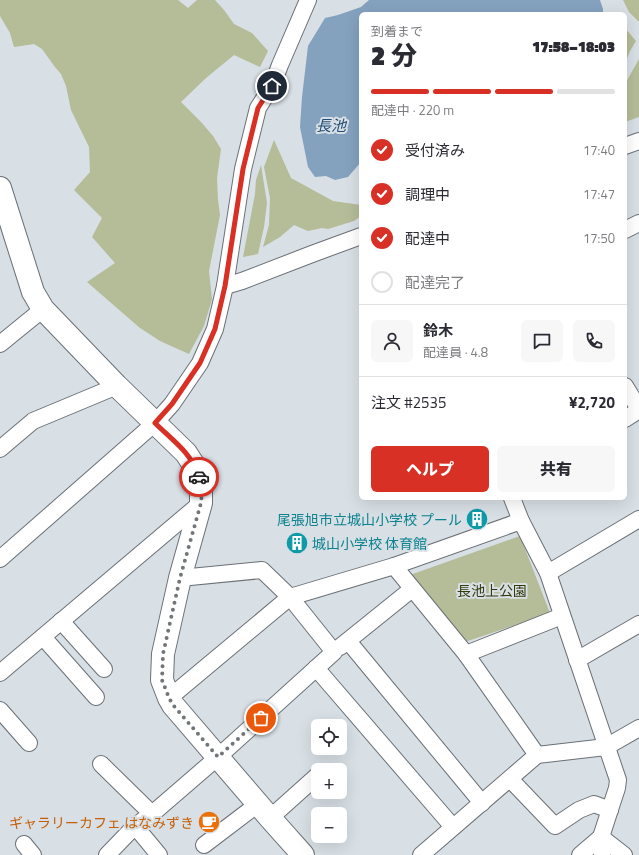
<!DOCTYPE html>
<html lang="ja">
<head>
<meta charset="utf-8">
<style>
  body { margin:0; font-family:"Titillium Web","Noto Sans JP",sans-serif; background:#f7f7f7; color:#2b2b33; height:100vh; display:flex; flex-direction:column; font-size:15px; white-space:nowrap }
  * { box-sizing:border-box; margin:0 }
  p { font-size:13px; color:#7c7c81 }
  .icon { flex:none; width:22px; height:22px; fill:none; stroke:currentColor; stroke-width:2; stroke-linecap:round; stroke-linejoin:round }
  .map { position:relative; flex:1; overflow:hidden }
  .side { position:absolute; left:359px; top:12px; width:268px; height:488px; display:flex; flex-direction:column; background:#fff; border-radius:6px; box-shadow:0 4px 16px #0002 }
  .side>* { flex:none }
  .tools { position:absolute; left:311px; top:719px; display:grid; gap:8px }
  .tools a { display:grid; place-items:center; width:36px; height:36px; border-radius:6px; background:#fff; box-shadow:0 4px 16px #0002; font-size:20px }
  .pin { position:absolute; display:grid; place-items:center; width:34px; height:34px; color:#fff; margin:-17px; border:2px solid #fff; border-radius:50%; box-shadow:0 1px 4px #0007 }
  .courier { position:absolute; display:grid; place-items:center; width:40px; height:40px; margin:-20px; border:3px solid #d93025; border-radius:50%; background:#fff; color:#222; box-shadow:0 1px 5px #0007 }
  .headline em { font-style:normal; font-weight:800 }
  .headline div { display:flex; flex-direction:column-reverse }
  .headline { display:flex; align-items:center; justify-content:space-between; height:68px; padding:0 12px }
  h1 { font-size:26px; font-weight:800; line-height:30px }
  .bar { display:grid; grid-template-columns:repeat(4,1fr); gap:6px 4px; align-content:center; height:48px; padding:0 12px }
  .bar i { height:5px; border-radius:3px; background:#e1e1e2 }
  .bar .current { background:#d93025 }
  .bar p { grid-column:span 4 }
  .line { display:flex; align-items:center; gap:10px; padding:0 12px; border-top:1px solid #e1e1e2 }
  .line div { flex:1 }
  .round { display:grid; place-items:center; flex:none; width:42px; height:42px; border-radius:6px; background:#f7f7f7 }
  ol { padding:0 12px; list-style:none }
  li { display:flex; align-items:center; gap:12px; height:44px }
  li p { margin-inline-start:auto }
  li .icon { padding:4px; border-radius:50%; background:#d93025; color:#fff; stroke-width:4 }
  li:last-child { color:#7c7c81 }
  li i { width:22px; height:22px; border:2px solid #e1e1e2; border-radius:50% }
  .button { display:flex; gap:8px; margin-top:auto; padding:8px 12px }
  .button a { flex:1; height:46px; border-radius:6px; background:#d93025; color:#fff; font-size:16px; font-weight:800; line-height:46px; text-align:center }
  .button a+a { background:#f7f7f7; color:#2b2b33 }
  .map>svg:first-child { display:block }
</style>
</head>
<body>
<div class="map">
<svg width="639" height="855" viewBox="0 0 639 855">
  <rect width="100%" height="100%" fill="#d8dfe5"/>
  <g fill="#b4bc98">
    <polygon points="0,0 178,0 188,8 197,0 215,0 224,10 234,24 252,33 268,51 260,67 234,55 206,78 181,102 201,122 213,136 221,149 217,178 218,200 220,215 209,271 212,299 204,326 189,354 160,341 140,328 87,282 115,263 92,237 102,218 74,190 90,172 89,147 71,110 66,86 61,74 55,67 42,49 34,44 14,47 10,33 0,16"/>
    <polygon points="623,0 639,0 639,22 629,12"/>
    <polygon points="625,28 636,41 630,51 625,64"/>
    <polygon points="639,59 639,117 625,122 625,84"/>
    <polygon points="274,140 291,178 333,201 361,205 361,216 354,221 328,229 322,228 308,231 294,225 280,237 263,247 269,225 270,198 264,167"/>
    <polygon points="261,165 267,203 264,227 258,254 243,257 255,194 256,180"/>
    <polygon points="520,536 550,613 465,642 410,575"/>
  </g>
  <polygon fill="#84a1be" points="369,0 600,0 603,9 603,14 361,14 361,162 348,177 335,180 326,176 315,177 308,167 300,127 302,97 308,46 325,18 338,15 361,7"/>
  <g fill="none" stroke-linecap="round" stroke-linejoin="round">
    <g stroke="#6a7076" stroke-width="18">
      <g id="street">
        <polyline points="625,146 639,141"/>
        <polyline points="625,230 639,223"/>
        <polyline points="225,286 242,281 312,254 361,236"/>
        <polyline points="0,344 43,309"/>
        <polyline points="625,386 639,409"/>
        <polyline points="625,419 639,410"/>
        <polyline points="0,449 33,421 117,386"/>
        <polyline points="512,498 521,521 548,573 618,780 617,788 601,837 602,855"/>
        <polyline points="0,559 155,423 172,404 200,363 215,329 225,286 243,169 258,108 272,86 280,65 308,0"/>
        <polyline points="394,566 466,654 537,755"/>
        <polyline points="548,573 639,519"/>
        <polyline points="61,621 104,669"/>
        <polyline points="43,637 96,697"/>
        <polyline points="348,641 482,803"/>
        <polyline points="340,647 412,589"/>
        <polyline points="466,654 562,616"/>
        <polyline points="577,660 639,624"/>
        <polyline points="316,668 453,827"/>
        <polyline points="0,673 201,503"/>
        <polyline points="169,698 290,597 394,566 521,521"/>
        <polyline points="0,710 29,743"/>
        <polyline points="101,764 152,814"/>
        <polyline points="510,779 555,826 579,810 594,804 610,810"/>
        <polyline points="270,818 318,775"/>
        <polyline points="135,826 159,855"/>
        <polyline points="601,837 624,855"/>
        <polyline points="24,844 33,855"/>
        <polyline points="204,845 258,804"/>
        <polyline points="107,855 135,826 152,814 218,757 334,652 290,597 262,570 180,578"/>
        <polyline points="421,855 537,755 606,747 639,728"/>
        <polyline points="580,855 601,837"/>
      </g>
    </g>
    <g stroke="#6a7076" stroke-width="24">
      <polyline id="secondary" points="0,188 33,292 43,309 117,386 186,453 195,467 198,474 201,492 201,503 180,578 163,654 162,680 169,698 173,705 270,818 303,855"/>
    </g>
    <use href="#street" stroke="#fff" stroke-width="16"/>
    <use href="#secondary" stroke="#fff" stroke-width="22"/>
  </g>
  <g fill="none" stroke-linecap="round" stroke-linejoin="round">
    <polyline stroke="#717679" stroke-width="4" stroke-dasharray="0 7.2" points="199,477 202,492 201,503 180,578 163,654 162,680 169,698 173,705 218,757 261,718"/>
    <path stroke="#d93025" stroke-width="5" d="M 199,477 C 193,454 171,439 155,423 L 172,404 L 200,363 L 215,329 L 225,286 L 243,169 L 258,108 L 272,86"/>
  </g>
  <defs>
    <g id="building-disc" transform="scale(1.15)"><circle r="9.5" fill="#0f9aa8" stroke="#d8dfe5"/><path d="M-4-6H4V6H1V3H-1V6H-4ZM-2.5-4.3h1.7v1.8h-1.7ZM.8-4.3h1.7v1.8H.8ZM-2.5-1h1.7V.8h-1.7ZM.8-1h1.7V.8H.8Z" fill="#fff"/></g>
    <g id="cafe-disc" transform="scale(1.15)"><circle r="9.5" fill="#e8710a" stroke="#d8dfe5"/><path d="M-5.5-4.5H6V0H3Q3 3.5 0 3.5H-2.5Q-5.5 3.5-5.5 0ZM3-3.2v2h1.7v-2ZM-6 4.5H4V6H-6Z" fill="#fff"/></g>
  </defs>
  <g fill-rule="evenodd">
    <use href="#building-disc" x="477" y="519"/>
    <use href="#building-disc" x="297" y="543"/>
    <use href="#cafe-disc" x="209" y="822"/>
  </g>
  <g text-anchor="middle" dominant-baseline="central" stroke-width="4" stroke-linejoin="round" paint-order="stroke">
    <g font-size="14" fill="#0d838f" stroke="#d8dfe5" text-anchor="end">
      <text x="462" y="519">尾張旭市立城山小学校 プール</text>
      <text x="312" y="543" text-anchor="start">城山小学校 体育館</text>
    </g>
    <g font-size="14" fill="#32390a" stroke="#d8dfe5">
      <text x="492" y="590">長池上公園</text>
    </g>
    <g font-size="14" fill="#c56008" stroke="#d8dfe5" text-anchor="end">
      <text x="194" y="822">ギャラリーカフェ はなみずき</text>
    </g>
    <g font-size="15" font-style="italic" fill="#214e76" stroke="#d8dfe5">
      <text x="331" y="125">長池</text>
    </g>
  </g>
</svg>
<div class="tools">
<a><svg class="icon" aria-label="locate" viewBox="0 0 24 24"><circle cx="12" cy="12" r="6"/><path d="M12 2v4M12 18v4M2 12h4M18 12h4"/></svg></a>
<a>+</a>
<a>−</a>
</div>
<div class="pin" style="left:261px;top:718px;background:#ea580c"><svg class="icon" aria-label="bag" viewBox="0 0 24 24"><path d="M5 8h14l-1 12H6zM9 8a3 3 0 0 1 6 0"/></svg></div>
<div class="pin" style="left:272px;top:86px;background:#1f2937"><svg class="icon" aria-label="home" viewBox="0 0 24 24"><path d="M3 11l9-7 9 7M6 9v11h12V9"/></svg></div>
<div class="courier" style="left:199px;top:477px"><svg class="icon" aria-label="car" viewBox="0 0 24 24"><path d="M5 17H2v-5l4-1 3-4h7l3 4 3 1v5h-3M9 17h6M6 11h13"/><circle cx="7" cy="17" r="2"/><circle cx="17" cy="17" r="2"/></svg></div>
<section class="side">
<div class="headline"><div><h1>2 分</h1><p>到着まで</p></div><em>17:58–18:03</em></div>
<div class="bar"><i class="current"></i><i class="current"></i><i class="current"></i><i></i><p>配達中 · 220 m</p></div>
<ol>
<li><svg class="icon" aria-label="check" viewBox="0 0 24 24"><path d="M5 12l5 5 9-10"/></svg>受付済み<p>17:40</p></li>
<li><svg class="icon" aria-label="check" viewBox="0 0 24 24"><path d="M5 12l5 5 9-10"/></svg>調理中<p>17:47</p></li>
<li><svg class="icon" aria-label="check" viewBox="0 0 24 24"><path d="M5 12l5 5 9-10"/></svg>配達中<p>17:50</p></li>
<li><i></i>配達完了</li>
</ol>
<div class="line" style="height:72px"><a class="round"><svg class="icon" aria-label="person" viewBox="0 0 24 24"><circle cx="12" cy="8" r="4"/><path d="M4 21q1-7 8-7t8 7"/></svg></a><div><b>鈴木</b><p>配達員 · 4.8</p></div><a class="round"><svg class="icon" aria-label="chat" viewBox="0 0 24 24"><path d="M4 5h16v11H9l-5 4z"/></svg></a><a class="round"><svg class="icon" aria-label="phone" viewBox="0 0 24 24"><path d="M5 4h4l2 5-3 2q2 4 5 5l2-3 5 2v4C11 20 4 13 5 4z"/></svg></a></div>
<div class="line" style="height:52px"><div>注文 #2535</div><b>¥2,720</b></div>
<div class="button"><a>ヘルプ</a><a>共有</a></div>
</section>
</div>
</body>
</html>
